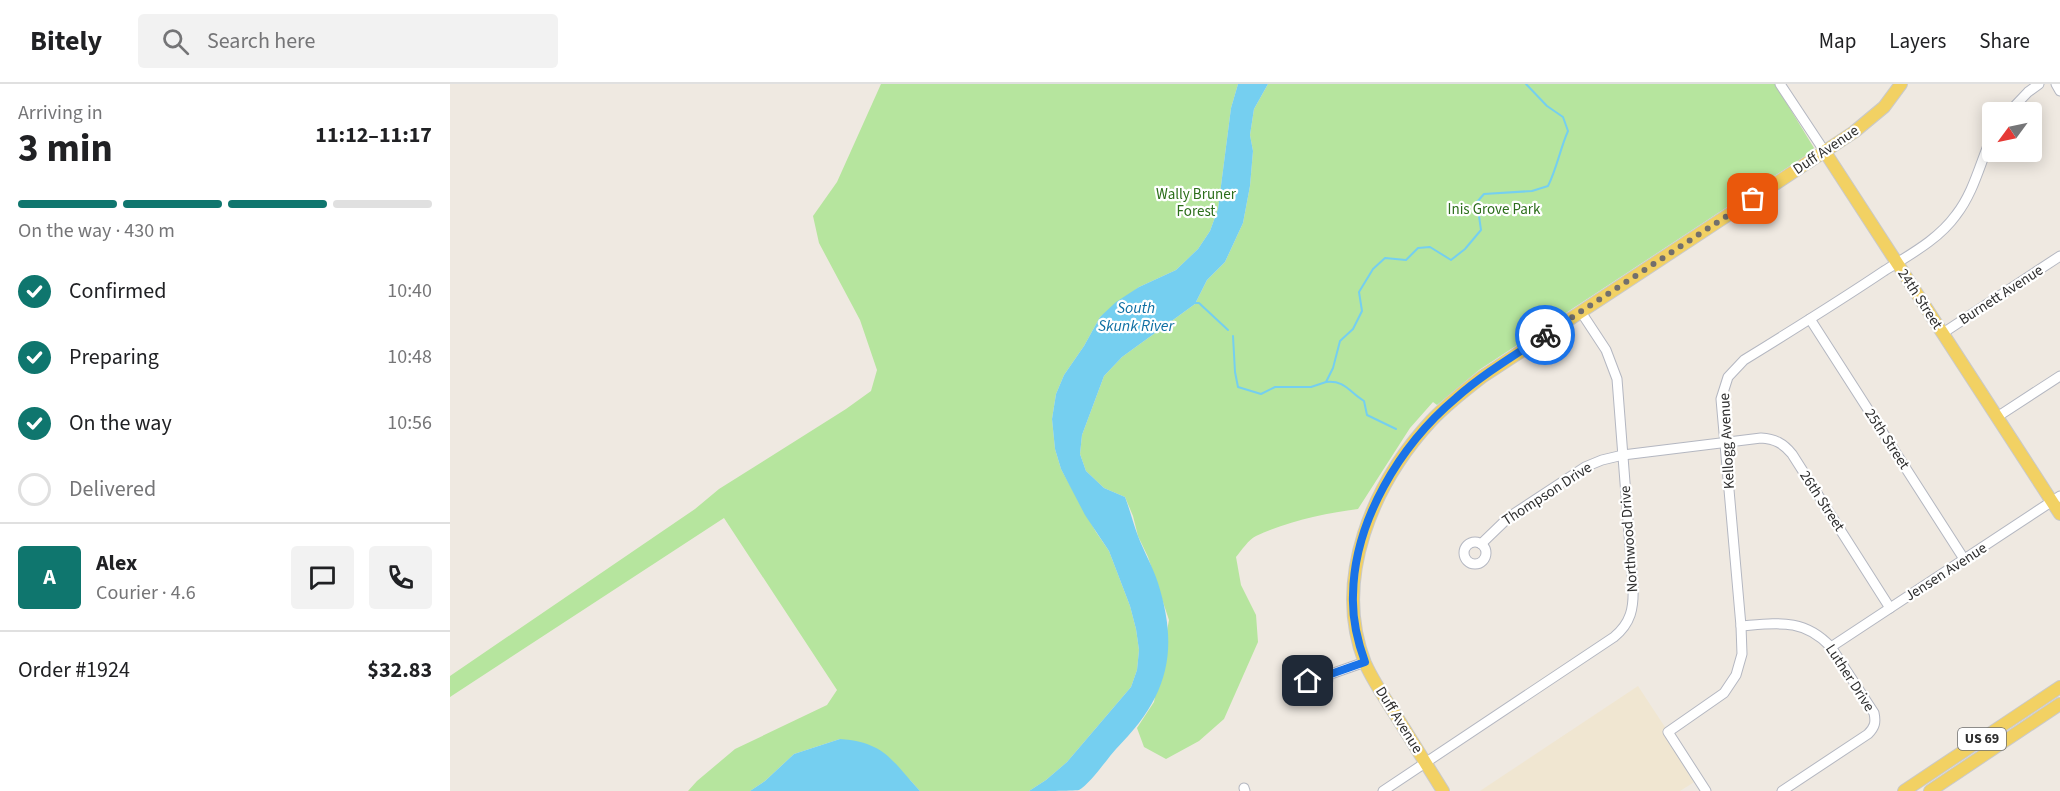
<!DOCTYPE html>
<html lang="en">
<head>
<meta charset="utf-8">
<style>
  body { margin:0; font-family:"Source Sans 3",sans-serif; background:#f2f2f2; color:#202124; height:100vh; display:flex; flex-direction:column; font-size:22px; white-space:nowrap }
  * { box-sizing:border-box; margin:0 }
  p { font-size:20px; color:#757577 }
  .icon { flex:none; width:33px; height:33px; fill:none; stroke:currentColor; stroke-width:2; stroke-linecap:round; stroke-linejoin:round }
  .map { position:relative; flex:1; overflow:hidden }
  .drawer { display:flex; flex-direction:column; background:#fff; width:450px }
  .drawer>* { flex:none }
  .needle { width:39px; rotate:237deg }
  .controls { position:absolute; left:1532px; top:18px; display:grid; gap:12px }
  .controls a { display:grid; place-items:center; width:60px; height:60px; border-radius:6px; background:#fff; box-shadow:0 3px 15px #0003; font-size:30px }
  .pin { position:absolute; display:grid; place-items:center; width:51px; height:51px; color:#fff; margin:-26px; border-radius:12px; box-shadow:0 3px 9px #0006 }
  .courier { position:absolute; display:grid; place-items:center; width:60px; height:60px; margin:-30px; border:4px solid #1a73e8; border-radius:50%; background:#fff; color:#222; box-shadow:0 2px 8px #0007 }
  .headline em { font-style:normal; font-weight:700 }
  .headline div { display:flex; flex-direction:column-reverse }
  .headline { display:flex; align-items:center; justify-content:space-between; height:102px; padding:0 18px }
  h1 { font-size:39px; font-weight:700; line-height:45px }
  .bar { display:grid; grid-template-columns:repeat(4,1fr); gap:9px 6px; align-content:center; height:72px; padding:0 18px }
  .bar i { height:8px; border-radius:4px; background:#e0e0e0 }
  .bar .active { background:#0f766e }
  .bar p { grid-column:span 4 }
  .line { display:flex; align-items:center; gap:15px; padding:0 18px; border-top:2px solid #e0e0e0 }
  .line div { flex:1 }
  .round { display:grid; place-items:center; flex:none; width:63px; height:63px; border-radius:6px; background:#f2f2f2 }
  ol { padding:0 18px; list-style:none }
  li { display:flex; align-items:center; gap:18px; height:66px }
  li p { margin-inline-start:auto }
  li .icon { padding:6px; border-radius:50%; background:#0f766e; color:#fff; stroke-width:4 }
  li:last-child { color:#757577 }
  li i { width:33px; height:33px; border:3px solid #e0e0e0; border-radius:50% }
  header { display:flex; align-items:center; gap:36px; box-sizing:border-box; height:84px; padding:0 30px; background:#fff; border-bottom:2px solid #e0e0e0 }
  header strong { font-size:28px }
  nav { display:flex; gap:33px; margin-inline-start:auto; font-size:21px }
  .search { width:420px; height:54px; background:#f2f2f2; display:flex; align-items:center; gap:15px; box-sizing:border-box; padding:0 21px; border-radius:6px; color:#757577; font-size:22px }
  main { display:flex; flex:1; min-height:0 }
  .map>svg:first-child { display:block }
</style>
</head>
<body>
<header>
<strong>Bitely</strong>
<div class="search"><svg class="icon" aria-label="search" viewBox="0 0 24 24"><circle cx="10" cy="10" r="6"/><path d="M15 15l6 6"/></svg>Search here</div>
<nav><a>Map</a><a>Layers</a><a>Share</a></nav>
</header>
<main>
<section class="drawer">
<div class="headline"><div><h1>3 min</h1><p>Arriving in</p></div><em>11:12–11:17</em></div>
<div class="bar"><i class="active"></i><i class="active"></i><i class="active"></i><i></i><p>On the way · 430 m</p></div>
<ol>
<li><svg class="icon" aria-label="check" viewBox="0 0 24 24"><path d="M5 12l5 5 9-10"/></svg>Confirmed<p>10:40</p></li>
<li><svg class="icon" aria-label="check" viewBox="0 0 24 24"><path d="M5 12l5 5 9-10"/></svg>Preparing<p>10:48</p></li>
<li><svg class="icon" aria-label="check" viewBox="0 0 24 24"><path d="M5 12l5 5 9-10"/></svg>On the way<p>10:56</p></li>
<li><i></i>Delivered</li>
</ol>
<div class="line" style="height:108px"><b class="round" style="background:#0f766e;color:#fff">A</b><div><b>Alex</b><p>Courier · 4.6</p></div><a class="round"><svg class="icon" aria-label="chat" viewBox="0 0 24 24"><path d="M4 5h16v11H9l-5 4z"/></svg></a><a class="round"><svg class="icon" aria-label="phone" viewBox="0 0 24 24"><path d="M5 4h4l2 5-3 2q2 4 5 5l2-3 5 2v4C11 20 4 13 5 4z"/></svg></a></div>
<div class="line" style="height:78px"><div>Order #1924</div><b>$32.83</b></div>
</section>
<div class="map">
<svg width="1610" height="707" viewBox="0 0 1610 707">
  <rect width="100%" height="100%" fill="#efe9e1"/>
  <polygon fill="#f0e6d1" points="1188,602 1249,695 1230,707 1030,707"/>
  <g fill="#b6e59e">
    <polygon points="431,0 788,0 781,24 768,125 760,147 748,165 726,186 689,203 650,233 634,262 614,291 606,310 602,335 605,365 611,385 646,448 659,467 680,522 686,545 689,566 687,586 681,603 617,678 596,696 579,707 470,707 460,696 390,655 344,670 315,697 300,707 238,707 247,697 285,665 377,621 387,606 274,434 0,613 0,592 245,425 269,405 396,325 421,307 427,286 410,236 369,159 363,132 387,98"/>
    <path d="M 818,0 L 1325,0 L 1364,64 L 1361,68 L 1029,286 L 987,321 L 983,318 L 960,344 L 908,425 C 876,429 835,438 806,452 C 798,456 792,466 786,473 L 791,501 L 806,531 L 808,558 L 774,635 L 749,657 L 716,675 L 694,663 L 687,644 L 704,618 L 719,536 L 698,473 L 688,452 L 683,432 L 675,413 L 654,404 L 636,387 L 630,370 L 632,351 L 654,292 L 672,273 L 745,220 L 757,196 L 775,178 L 793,139 L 800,102 L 803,67 L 800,51 L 804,25 Z"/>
  </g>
  <g fill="#75cff0">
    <path d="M 788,0 L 818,0 L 804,25 L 800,51 L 803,67 L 800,102 L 793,139 L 775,178 L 757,196 L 745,220 L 672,273 L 654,292 L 632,351 L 630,370 L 636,387 L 654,404 L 675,413 C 680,426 683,439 688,452 C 694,468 703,483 708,499 C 730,569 717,614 666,665 C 657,675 639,701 629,706 C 622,707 589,707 579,707 L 596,696 L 617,678 L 681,603 L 687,586 L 689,566 L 686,545 L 680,522 L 659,467 L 635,431 L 611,385 L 605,365 L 602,335 L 606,310 L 614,291 L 634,262 L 650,233 L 666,218 L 689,203 L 726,186 L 748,165 L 760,147 L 768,125 L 781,24 Z"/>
    <path d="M 390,655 C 435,658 442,677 470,707 L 300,707 L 315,697 L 344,670 Z"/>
  </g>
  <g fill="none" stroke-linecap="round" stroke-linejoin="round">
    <g stroke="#75cff0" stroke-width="2">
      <polyline points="744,219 749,219 778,246"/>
      <path d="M 783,252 L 785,288 L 788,303 L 811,310 L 825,303 L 861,303 L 876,298 L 883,284 L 890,257 L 903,245 L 912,227 L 909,208 L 923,185 L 935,174 L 956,176 L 968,164 L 980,163 L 1001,176 L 1015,165 L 1031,146 L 1027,118 L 1034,110 L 1082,107 L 1098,102 C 1107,84 1110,65 1118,47 L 1113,33 L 1097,22 L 1076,0"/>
      <path d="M 876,298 C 895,296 899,308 914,317 L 917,331 L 946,345"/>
    </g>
    <g stroke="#b4b7c1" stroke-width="11">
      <g id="minor">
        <polyline points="1330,0 1375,68"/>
        <polyline points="1606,0 1610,7"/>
        <polyline points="1559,28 1578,8 1589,0"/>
        <polyline points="1360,235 1514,475"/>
        <polyline points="1493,249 1610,172"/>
        <polyline points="1547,333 1610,292"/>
        <circle cx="1025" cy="469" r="11"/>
        <path d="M 1031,460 L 1059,433 L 1135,383 L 1152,376 L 1173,371 L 1311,354 C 1325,355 1333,359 1342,370 L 1440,524"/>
        <path d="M 1291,542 C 1328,539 1354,534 1381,563 L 1424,629 C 1426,638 1425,643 1418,650 L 1332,707"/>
        <polyline points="1381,563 1610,412"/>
        <circle cx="868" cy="595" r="10"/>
        <polyline points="878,591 915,578"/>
        <polyline points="794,704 795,707"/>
        <path d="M 933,707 L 1164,553 C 1181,539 1184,524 1183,502 L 1167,295 L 1156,266 L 1131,228"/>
        <path d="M 1256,707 L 1218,648 L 1274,609 L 1286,591 L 1292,570 L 1291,542 L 1271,315 L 1278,293 L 1294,276 C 1341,247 1388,218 1434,187 C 1459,171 1488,156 1506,131 C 1524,108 1530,79 1542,52"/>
      </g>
    </g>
    <g stroke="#c9c9c9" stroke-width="14">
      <g id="major">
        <polyline points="1375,68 1610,430"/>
        <path d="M 993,707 C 977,681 961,656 945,630 C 934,613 923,597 915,579 C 882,495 923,400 981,337 C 996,321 1014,307 1032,293 L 1404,48 L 1434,23 L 1451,0"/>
        <polyline points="1454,707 1610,603"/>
        <polyline points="1480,707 1610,620"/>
      </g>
    </g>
    <use href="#minor" stroke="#fff" stroke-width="9"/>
    <use href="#major" stroke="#f2d163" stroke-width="12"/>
  </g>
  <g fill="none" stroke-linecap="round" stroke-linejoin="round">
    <polyline stroke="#726f6d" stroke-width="6" stroke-dasharray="0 10.8" points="1095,251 1303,115"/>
    <path stroke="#1a73e8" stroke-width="8" d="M 858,597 C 860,585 870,582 878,591 L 915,578 C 907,556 902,534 903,511 C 904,437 950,361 1006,314 C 1033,290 1065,271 1095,251"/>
  </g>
  <g text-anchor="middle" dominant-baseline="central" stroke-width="4.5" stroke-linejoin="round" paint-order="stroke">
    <rect fill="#fff" stroke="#6d6d6d" stroke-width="1.5" x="1508" y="644" width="48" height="22" rx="4.5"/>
    <g font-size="14" font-weight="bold" fill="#2e2e2e">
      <text x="1532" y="655">US 69</text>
    </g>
    <g font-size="15" fill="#2e2e2e" stroke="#fff">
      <text transform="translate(1376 66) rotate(-34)">Duff Avenue</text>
      <text transform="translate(1551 211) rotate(-33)">Burnett Avenue</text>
      <text transform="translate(1470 215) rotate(57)">24th Street</text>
      <text transform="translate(1437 355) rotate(57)">25th Street</text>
      <text transform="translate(1277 357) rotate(-93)">Kellogg Avenue</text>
      <text transform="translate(1097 410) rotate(-33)">Thompson Drive</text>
      <text transform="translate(1372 417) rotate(57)">26th Street</text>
      <text transform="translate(1179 455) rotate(-94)">Northwood Drive</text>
      <text transform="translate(1496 488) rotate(-33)">Jensen Avenue</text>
      <text transform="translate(1400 594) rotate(57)">Luther Drive</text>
      <text transform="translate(949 636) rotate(58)">Duff Avenue</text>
    </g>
    <g font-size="15" fill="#2c6e1b" stroke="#fff">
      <text x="746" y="110">Wally Bruner<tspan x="746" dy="17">Forest</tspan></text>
      <text x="1044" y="125">Inis Grove Park</text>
    </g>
    <g font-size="16" font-style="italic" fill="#0d6fa3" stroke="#fff">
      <text x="686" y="224">South<tspan x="686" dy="18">Skunk River</tspan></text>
    </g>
  </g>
</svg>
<div class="controls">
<a><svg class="needle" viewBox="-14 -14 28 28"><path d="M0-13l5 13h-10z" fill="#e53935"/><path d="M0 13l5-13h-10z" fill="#757577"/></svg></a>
</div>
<div class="pin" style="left:1303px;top:115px;background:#ea580c"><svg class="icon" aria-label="bag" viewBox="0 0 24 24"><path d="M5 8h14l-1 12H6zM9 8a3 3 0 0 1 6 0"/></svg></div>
<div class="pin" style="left:858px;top:597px;background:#1f2937"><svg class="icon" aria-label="home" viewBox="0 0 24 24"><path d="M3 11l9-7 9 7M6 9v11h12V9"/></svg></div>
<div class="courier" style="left:1095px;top:251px"><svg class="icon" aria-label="bike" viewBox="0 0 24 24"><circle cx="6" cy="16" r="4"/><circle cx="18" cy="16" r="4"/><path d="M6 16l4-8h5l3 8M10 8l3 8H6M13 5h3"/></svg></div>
</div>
</main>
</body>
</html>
